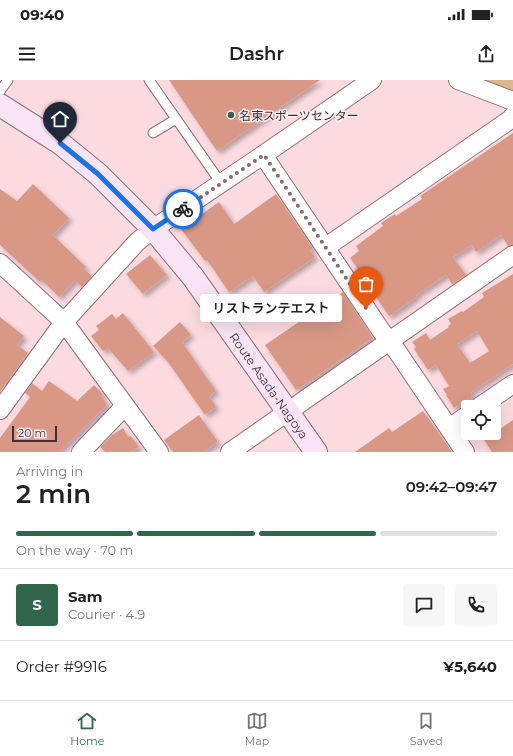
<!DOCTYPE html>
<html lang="en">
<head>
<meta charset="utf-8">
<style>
  body { margin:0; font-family:Montserrat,"Noto Sans JP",sans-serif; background:#f6f6f6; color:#222; height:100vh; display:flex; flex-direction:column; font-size:15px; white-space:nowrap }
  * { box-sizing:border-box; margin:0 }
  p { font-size:13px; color:#767676 }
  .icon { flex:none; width:22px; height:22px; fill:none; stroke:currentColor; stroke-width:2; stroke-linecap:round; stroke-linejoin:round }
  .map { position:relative; height:372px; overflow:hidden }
  .sheet { display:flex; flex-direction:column; background:#fff; flex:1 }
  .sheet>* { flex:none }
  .buttons { position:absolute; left:461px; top:320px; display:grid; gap:8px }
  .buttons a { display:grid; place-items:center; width:40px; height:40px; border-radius:4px; background:#fff; box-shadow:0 4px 16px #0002; font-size:20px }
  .scale { position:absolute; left:12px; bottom:10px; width:45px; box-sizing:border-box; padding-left:4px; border:2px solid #3d3033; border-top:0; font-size:11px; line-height:14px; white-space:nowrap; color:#3d3033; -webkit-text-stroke:3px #fbedf0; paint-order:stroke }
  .pin { position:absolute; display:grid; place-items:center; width:34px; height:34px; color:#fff; margin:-41px -17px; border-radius:50% 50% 50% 0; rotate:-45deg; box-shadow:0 0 4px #0007 }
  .pin .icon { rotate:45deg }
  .courier { position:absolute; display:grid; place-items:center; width:40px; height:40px; margin:-20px; border:3px solid #1a73e8; border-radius:50%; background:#fff; color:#222; box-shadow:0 1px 5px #0007 }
  .bubble { position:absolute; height:28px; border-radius:4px; background:#fff; box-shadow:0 4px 16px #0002; font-size:13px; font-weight:600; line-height:28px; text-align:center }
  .overview em { font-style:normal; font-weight:600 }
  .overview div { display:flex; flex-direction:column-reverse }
  .overview { display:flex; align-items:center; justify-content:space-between; height:68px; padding:0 16px }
  h1 { font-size:26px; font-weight:600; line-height:30px }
  .bar { display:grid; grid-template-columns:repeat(4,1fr); gap:6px 4px; align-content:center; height:48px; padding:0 16px }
  .bar i { height:5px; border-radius:3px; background:#e0e0e0 }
  .bar .selected { background:#31664c }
  .bar p { grid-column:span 4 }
  .line { display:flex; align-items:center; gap:10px; padding:0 16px; border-top:1px solid #e0e0e0 }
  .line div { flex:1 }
  .round { display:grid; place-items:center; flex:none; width:42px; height:42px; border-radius:4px; background:#f6f6f6 }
  .status { display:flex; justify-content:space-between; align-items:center; height:28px; padding:0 20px; background:#fff; direction:ltr }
  .status svg { height:11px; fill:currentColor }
  header { display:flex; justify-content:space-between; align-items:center; height:52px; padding:0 16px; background:#fff; font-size:18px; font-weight:600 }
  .tabs { display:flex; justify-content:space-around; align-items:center; height:56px; border-top:1px solid #e0e0e0; background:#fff; font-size:11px; color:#767676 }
  .tabs a { display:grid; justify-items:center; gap:2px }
  .tabs .selected { color:#31664c }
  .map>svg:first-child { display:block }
</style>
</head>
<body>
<div class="status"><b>09:40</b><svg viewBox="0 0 49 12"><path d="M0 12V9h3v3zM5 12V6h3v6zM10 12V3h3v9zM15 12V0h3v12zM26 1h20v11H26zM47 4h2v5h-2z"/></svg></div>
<header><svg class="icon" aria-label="menu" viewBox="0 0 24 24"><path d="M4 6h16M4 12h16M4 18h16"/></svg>Dashr<svg class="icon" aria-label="share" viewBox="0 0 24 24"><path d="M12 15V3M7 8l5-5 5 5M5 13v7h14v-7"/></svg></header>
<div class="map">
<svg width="513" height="372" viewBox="0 0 513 372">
  <defs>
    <filter id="shadow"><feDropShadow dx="3.5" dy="3.5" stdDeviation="2" flood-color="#0004"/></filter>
  </defs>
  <rect width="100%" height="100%" fill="#fbdae0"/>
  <polygon fill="#deb68e" points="471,0 513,0 513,14"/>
  <g fill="#d99886" fill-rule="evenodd" filter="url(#shadow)">
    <polygon points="169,0 320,0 217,71"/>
    <polygon points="513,53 513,165 508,166 501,155 476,172 472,165 453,177 466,195 452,204 446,195 416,215 417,217 389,236 370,208 371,207 350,178 359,171 356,166 383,146 381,143 395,134 396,136 422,119 420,116"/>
    <polygon points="33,104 69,138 53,155 86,187 84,189 92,196 82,207 75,200 59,217 42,200 40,202 0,165 0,109 17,121"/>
    <polygon points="276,114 313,168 310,170 315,177 264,212 253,196 229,212 207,180 205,181 181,149 219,122 234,144"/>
    <polygon points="150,175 167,195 143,214 126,194"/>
    <path d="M 513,194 L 513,284 L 471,312 L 472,316 L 454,328 L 446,315 L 447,315 L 443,309 L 449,306 L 436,285 L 428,290 L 414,269 L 416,267 L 412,262 L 426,253 L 430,260 L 449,247 L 448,246 L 451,244 L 448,239 L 462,231 L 463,232 L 484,217 L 482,213 ZM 477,251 L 489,271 L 470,283 L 457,264 Z"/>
    <polygon points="343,212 373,258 296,310 265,265"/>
    <polygon points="123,233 154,272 128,291 108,268 103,271 91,256 99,250 96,246 112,234 116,239"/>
    <polygon points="0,237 24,256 17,265 28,273 0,312"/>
    <polygon points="180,242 191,255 182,262 216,311 209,316 216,327 205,335 168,282 153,266"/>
    <polygon points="49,301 77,321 94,305 103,314 101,317 108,324 59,372 0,372 0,358 30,317 25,313 32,303 42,311"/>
    <polygon points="423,331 452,372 355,372 389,348 392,352"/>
    <polygon points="199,335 218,362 203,372 173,372 164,360"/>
    <polygon points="513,340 513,372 492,372 484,360"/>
    <polygon points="123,348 128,357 131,356 139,367 131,372 105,372 100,367 112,355"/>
  </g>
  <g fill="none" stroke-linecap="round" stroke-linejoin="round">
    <g stroke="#8d7076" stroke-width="11">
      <g id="service">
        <polyline points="149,0 221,103"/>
        <polyline points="0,11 8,0"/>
        <polyline points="153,53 176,39"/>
      </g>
    </g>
    <g stroke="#8d7076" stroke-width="20">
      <g id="minor">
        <polyline points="372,0 263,75 382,252 397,271 465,372"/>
        <polyline points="458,0 513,21"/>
        <polyline points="326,167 511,39 513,36"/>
        <polyline points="0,183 64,242 159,372"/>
        <polyline points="479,327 513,304"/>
        <polyline points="0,330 64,242 137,162 153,149 263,75"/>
        <polyline points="449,348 468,335"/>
        <polyline points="81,372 125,326"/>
        <polyline points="230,372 513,175"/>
      </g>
    </g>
    <g stroke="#8d7076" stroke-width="24">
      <g id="secondary">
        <path id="s1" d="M 0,25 L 60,63 L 98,94 L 153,149 L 193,197 L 316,372"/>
      </g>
    </g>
    <use href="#service" stroke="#fff" stroke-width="9"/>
    <use href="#minor" stroke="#fff" stroke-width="18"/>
    <use href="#secondary" stroke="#f8e4f4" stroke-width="22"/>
  </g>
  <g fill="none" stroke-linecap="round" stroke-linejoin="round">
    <polyline stroke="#806c70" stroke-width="4" stroke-dasharray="0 7.2" points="183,129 264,75 366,228"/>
    <polyline stroke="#1a73e8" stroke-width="5" points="60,63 98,94 153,149 183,129"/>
  </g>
  <circle fill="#31664c" stroke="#fbedf0" stroke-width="1.5" cx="231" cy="35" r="4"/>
  <g text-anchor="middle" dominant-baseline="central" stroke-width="3" stroke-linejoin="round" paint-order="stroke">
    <g font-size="12" fill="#3d3033" stroke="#fbedf0" text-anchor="start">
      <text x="239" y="35">名東スポーツセンター</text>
    </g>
    <g font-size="12" fill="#3d3033" stroke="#fbedf0">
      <text stroke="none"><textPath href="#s1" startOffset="393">Route Asada-Nagoya</textPath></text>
    </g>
  </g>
</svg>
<div class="buttons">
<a><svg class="icon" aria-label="locate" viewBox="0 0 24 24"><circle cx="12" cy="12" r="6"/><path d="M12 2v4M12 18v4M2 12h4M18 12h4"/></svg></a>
</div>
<div class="scale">20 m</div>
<div class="pin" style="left:366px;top:228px;background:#ea580c"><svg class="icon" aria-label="bag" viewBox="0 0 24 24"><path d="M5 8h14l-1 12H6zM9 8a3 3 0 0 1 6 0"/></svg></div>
<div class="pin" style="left:60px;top:63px;background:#1f2937"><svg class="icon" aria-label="home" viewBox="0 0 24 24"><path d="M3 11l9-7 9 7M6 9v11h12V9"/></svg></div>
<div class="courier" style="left:183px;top:129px"><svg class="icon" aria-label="bike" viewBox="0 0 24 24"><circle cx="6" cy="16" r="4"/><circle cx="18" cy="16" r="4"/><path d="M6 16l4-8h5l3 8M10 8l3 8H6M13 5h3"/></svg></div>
<div class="bubble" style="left:200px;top:214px;width:142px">リストランテエスト</div>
</div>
<section class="sheet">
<div class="overview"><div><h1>2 min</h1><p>Arriving in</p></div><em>09:42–09:47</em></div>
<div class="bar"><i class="selected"></i><i class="selected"></i><i class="selected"></i><i></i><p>On the way · 70 m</p></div>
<div class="line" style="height:72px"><b class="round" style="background:#31664c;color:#fff">S</b><div><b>Sam</b><p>Courier · 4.9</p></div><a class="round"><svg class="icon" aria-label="chat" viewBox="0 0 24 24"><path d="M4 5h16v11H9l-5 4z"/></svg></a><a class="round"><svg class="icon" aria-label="phone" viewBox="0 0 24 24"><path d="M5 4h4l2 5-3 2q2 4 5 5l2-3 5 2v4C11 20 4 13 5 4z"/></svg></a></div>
<div class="line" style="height:52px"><div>Order #9916</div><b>¥5,640</b></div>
</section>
<nav class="tabs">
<a class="selected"><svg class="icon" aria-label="home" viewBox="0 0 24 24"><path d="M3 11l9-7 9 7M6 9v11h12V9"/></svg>Home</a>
<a><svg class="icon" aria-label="map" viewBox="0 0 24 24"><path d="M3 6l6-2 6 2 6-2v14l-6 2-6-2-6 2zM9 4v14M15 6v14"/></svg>Map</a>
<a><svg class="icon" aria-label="saved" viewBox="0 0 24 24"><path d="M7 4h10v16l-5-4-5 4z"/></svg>Saved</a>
</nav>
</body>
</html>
